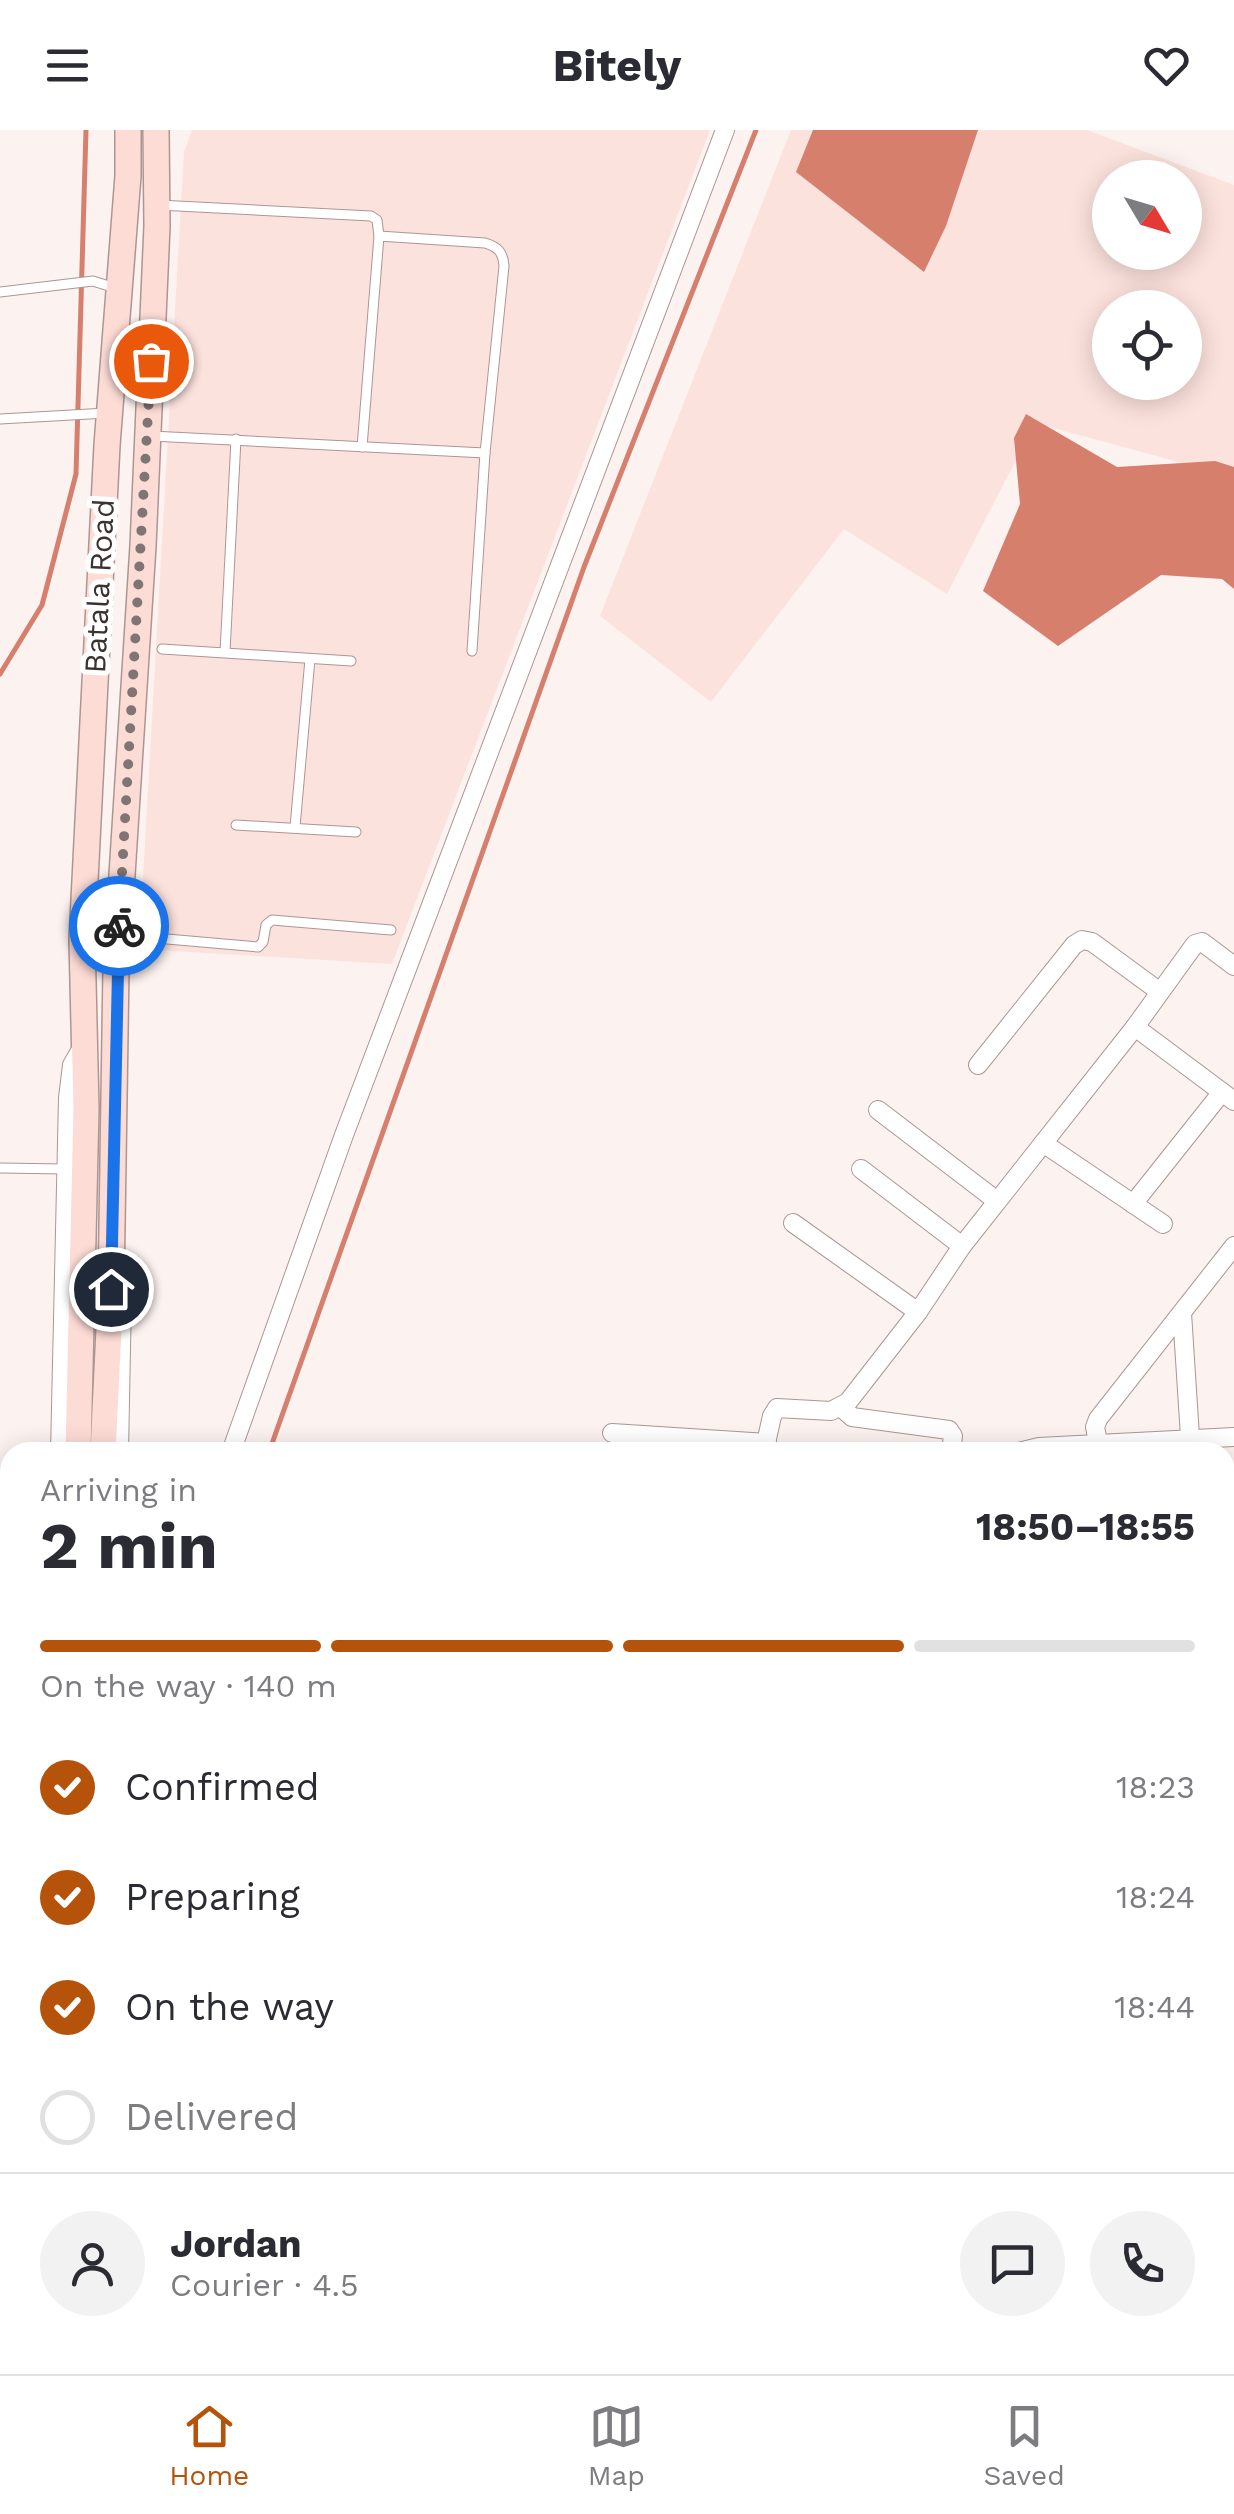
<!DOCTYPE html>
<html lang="en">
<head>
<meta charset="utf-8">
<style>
  body { margin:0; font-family:"Work Sans",sans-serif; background:#f2f2f3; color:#2b2b33; height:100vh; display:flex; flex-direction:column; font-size:38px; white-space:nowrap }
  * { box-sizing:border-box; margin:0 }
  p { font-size:32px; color:#7c7c81 }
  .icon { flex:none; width:55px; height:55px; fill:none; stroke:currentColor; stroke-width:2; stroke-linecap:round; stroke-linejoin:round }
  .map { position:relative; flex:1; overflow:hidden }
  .details { position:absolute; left:0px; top:1312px; width:1235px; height:932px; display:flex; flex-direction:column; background:#fff; border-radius:30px 30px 0 0; box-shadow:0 5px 25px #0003 }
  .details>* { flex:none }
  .needle { width:65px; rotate:128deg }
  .fabs { position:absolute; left:1092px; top:30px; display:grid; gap:20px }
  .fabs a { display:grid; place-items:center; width:110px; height:110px; border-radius:50%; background:#fff; box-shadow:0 5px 25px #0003; font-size:50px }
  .pin { position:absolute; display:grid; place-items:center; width:85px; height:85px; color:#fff; margin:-42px; border:5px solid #fff; border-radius:50%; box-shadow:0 2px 10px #0007 }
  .courier { position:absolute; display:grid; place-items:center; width:100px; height:100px; margin:-50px; border:8px solid #1a73e8; border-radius:50%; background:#fff; color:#222; box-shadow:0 2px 12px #0007 }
  .head em { font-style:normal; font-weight:700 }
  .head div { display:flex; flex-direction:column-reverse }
  .head { display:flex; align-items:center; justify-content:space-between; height:170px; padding:0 40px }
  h1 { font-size:65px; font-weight:700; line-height:75px }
  .bar { display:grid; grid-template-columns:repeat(4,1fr); gap:15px 10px; align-content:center; height:120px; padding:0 40px }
  .bar i { height:12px; border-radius:8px; background:#e1e1e2 }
  .bar .current { background:#b45309 }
  .bar p { grid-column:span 4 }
  .line { display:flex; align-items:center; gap:25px; padding:0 40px; border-top:2px solid #e1e1e2 }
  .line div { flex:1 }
  .round { display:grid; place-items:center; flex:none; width:105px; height:105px; border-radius:52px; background:#f2f2f3 }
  ol { padding:0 40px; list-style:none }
  li { display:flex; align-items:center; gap:30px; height:110px }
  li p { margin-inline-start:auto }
  li .icon { padding:10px; border-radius:50%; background:#b45309; color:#fff; stroke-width:4 }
  li:last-child { color:#7c7c81 }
  li i { width:55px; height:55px; border:5px solid #e1e1e2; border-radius:50% }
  header { display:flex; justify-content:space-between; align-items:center; height:130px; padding:0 40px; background:#fff; font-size:45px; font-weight:700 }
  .menu { display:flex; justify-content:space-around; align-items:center; height:140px; border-top:2px solid #e1e1e2; background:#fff; font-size:28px; color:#7c7c81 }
  .menu a { display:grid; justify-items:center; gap:5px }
  .menu .current { color:#b45309 }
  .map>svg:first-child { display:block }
</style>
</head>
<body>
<header><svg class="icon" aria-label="menu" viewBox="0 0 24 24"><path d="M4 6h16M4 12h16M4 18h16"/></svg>Bitely<svg class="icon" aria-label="heart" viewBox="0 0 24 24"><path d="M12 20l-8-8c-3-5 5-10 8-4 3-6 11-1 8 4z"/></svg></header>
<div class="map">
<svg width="1234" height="2244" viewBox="0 0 1234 2244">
  <rect width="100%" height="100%" fill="#fcf2f0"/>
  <g fill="#fce2dd" fill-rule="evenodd">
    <polygon points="192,0 710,0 392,834 139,819 184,22"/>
    <path d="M 791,0 L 1087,0 L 1234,55 L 1234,347 L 1035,293 L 947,464 L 844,399 L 711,572 L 600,486 ZM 1110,48 L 1185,48 L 1185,122 L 1110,122 ZM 1110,178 L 1185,178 L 1185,252 L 1110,252 Z"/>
  </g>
  <g fill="#d77f6d">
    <polygon points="813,0 978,0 946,96 924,142 796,42"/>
    <polygon points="1026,284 1117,337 1215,331 1234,337 1234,459 1222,449 1161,445 1058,516 983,461 1020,374 1014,308"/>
  </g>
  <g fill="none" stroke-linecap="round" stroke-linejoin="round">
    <g stroke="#d77f6d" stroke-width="5">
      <polyline points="0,544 42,475 76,344 86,0"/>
      <polyline points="269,1322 584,437 756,0"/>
      <polyline points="132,2235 133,2244"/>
    </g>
    <g stroke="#ac9692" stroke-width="11">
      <g id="lane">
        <polyline points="158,75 371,86 377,90 379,106"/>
        <polyline points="0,162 93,151 115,158"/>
        <polyline points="0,289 107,283"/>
        <polyline points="151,306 485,323"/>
        <path d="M 362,317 L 379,106 L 485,113 C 498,117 503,122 504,136 L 485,323 L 472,521"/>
        <polyline points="162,519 351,531"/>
        <polyline points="225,522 236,309"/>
        <polyline points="236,695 356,702"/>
        <polyline points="295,697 310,529"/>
        <polyline points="121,805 258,817 263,812 266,795 272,790 391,800"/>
        <polyline points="0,1038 65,1039"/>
      </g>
    </g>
    <g stroke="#ac9692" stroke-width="20">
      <g id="street">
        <polyline points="1135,897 1234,971"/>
        <polyline points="978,935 1074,815 1082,810 1092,812 1160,862"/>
        <polyline points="878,980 997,1071"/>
        <polyline points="1043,1013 1163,1094"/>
        <polyline points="861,1039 962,1116"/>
        <polyline points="1133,1074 1222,962"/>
        <polyline points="793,1093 918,1182"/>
        <polyline points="1182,1183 1191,1322"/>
        <polyline points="842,1278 852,1287 949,1300 953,1306 951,1322"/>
        <polyline points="612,1303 767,1313"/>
        <polyline points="60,1322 68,968 72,935 83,916"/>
        <polyline points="119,1322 122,1166"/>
        <polyline points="231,1322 344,1005 725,0"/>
        <polyline points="764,1322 772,1286 777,1278 831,1281 848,1272 918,1182 962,1116 1135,897 1195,814 1202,812 1234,836"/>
        <polyline points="1018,1322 1039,1317 1234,1307"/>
        <polyline points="1100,1322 1095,1297 1098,1289 1234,1116"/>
        <polyline points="1225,1648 1234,1648"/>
        <polyline points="1225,1716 1234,1706"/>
        <polyline points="1225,1799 1234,1790"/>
        <polyline points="1225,1838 1234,1848"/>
        <polyline points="0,1931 10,1926"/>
        <polyline points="1225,2030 1234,2015"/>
        <polyline points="1225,2129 1234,2126"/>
        <polyline points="1225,2145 1234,2153"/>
        <polyline points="94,2235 95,2244"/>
        <polyline points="655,2235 677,2244"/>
        <polyline points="933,2235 946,2241"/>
        <polyline points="1115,2235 1127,2244"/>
        <polyline points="235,2244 236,2235"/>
        <polyline points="485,2244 488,2235"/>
        <polyline points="801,2244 806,2235"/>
      </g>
    </g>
    <g stroke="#ac9692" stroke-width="28">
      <g id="secondary">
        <polyline points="78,1322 86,978 82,810 107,315 128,46 128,0"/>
        <polyline points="103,1322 111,1159 116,839 143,416 157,96 156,0"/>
        <polyline points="0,2241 10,2218"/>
      </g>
    </g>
    <use href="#lane" stroke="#fff" stroke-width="9"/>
    <use href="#street" stroke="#fff" stroke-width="18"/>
    <use href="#secondary" stroke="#fedcd6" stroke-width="25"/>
    <g stroke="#59504e" stroke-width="9">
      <g id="rail">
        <polyline points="0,2178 10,2211"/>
        <polyline points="17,2235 20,2244"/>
      </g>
    </g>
    <use href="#rail" stroke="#fff" stroke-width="5" stroke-dasharray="15" stroke-linecap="butt"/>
    <g stroke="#ac9692" stroke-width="28" stroke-linecap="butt">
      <polyline id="secondary-bridge" points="0,2190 10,2169"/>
    </g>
    <use href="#secondary-bridge" stroke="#fedcd6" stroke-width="25"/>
  </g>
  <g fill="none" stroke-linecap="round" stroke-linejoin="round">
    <polyline stroke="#7f7573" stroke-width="10" stroke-dasharray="0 18" points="119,796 151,231"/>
    <polyline stroke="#1a73e8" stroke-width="12" points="111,1159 119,796"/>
  </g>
  <g text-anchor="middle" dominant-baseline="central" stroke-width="10" stroke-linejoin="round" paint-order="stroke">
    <g font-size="30" fill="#3b3230" stroke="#fff">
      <text transform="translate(99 456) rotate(-87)">Batala Road</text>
    </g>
  </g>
</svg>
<div class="fabs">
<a><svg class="needle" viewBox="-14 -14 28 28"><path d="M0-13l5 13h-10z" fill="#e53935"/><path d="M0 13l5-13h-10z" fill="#7c7c81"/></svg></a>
<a><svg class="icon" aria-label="locate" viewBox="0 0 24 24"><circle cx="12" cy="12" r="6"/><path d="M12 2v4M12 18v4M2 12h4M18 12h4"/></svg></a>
</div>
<div class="pin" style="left:151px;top:231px;background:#ea580c"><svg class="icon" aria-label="bag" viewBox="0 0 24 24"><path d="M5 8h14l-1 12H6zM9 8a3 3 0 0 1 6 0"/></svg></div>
<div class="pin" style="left:111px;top:1159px;background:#1f2937"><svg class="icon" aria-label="home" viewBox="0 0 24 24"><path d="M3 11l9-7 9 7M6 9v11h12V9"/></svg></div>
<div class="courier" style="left:119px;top:796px"><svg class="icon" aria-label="bike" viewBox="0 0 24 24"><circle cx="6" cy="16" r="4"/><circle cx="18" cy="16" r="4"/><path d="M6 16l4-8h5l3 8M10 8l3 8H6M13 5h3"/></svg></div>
<section class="details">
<div class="head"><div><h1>2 min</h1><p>Arriving in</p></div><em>18:50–18:55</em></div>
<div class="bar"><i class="current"></i><i class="current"></i><i class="current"></i><i></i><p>On the way · 140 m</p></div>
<ol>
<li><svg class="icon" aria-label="check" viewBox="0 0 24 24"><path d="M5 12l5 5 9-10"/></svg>Confirmed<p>18:23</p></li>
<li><svg class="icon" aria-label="check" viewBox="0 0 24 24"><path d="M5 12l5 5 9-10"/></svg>Preparing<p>18:24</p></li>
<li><svg class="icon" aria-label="check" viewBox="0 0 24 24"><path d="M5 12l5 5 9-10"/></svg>On the way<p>18:44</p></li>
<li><i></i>Delivered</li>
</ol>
<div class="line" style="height:180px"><a class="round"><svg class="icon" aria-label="person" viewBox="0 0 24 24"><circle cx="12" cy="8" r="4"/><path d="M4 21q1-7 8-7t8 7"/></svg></a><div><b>Jordan</b><p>Courier · 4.5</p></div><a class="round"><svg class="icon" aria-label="chat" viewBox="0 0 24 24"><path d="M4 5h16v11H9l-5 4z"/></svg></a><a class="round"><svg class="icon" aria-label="phone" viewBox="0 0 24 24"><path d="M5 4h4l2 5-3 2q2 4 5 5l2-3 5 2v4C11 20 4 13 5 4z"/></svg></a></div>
</section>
</div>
<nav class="menu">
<a class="current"><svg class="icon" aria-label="home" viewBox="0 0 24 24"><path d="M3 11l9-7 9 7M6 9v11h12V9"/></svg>Home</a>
<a><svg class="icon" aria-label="map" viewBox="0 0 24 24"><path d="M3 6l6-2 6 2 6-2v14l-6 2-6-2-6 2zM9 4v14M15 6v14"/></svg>Map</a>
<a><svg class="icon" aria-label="saved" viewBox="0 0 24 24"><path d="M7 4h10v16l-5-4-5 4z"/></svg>Saved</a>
</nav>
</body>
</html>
